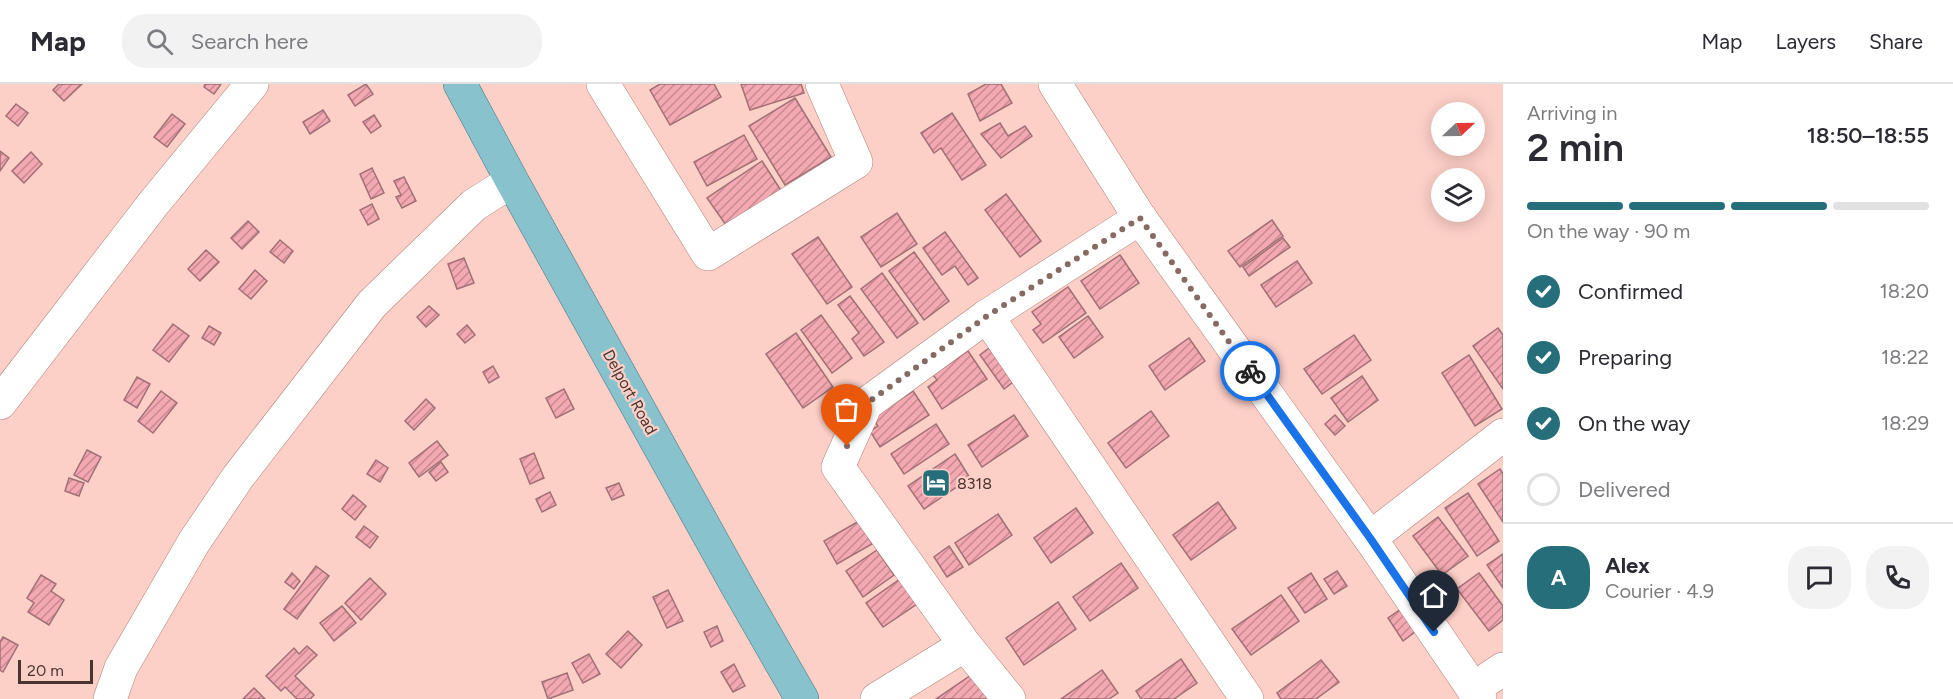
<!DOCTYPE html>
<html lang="en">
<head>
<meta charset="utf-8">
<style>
  body { margin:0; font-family:Figtree,sans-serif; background:#f2f2f3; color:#2b2b33; height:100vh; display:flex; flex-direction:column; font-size:22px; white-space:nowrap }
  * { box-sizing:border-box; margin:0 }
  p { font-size:20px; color:#7c7c81 }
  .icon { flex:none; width:33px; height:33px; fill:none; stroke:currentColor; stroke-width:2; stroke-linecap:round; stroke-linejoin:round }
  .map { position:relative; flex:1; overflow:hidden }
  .side { display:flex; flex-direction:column; background:#fff; width:450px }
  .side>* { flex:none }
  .needle { width:39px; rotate:68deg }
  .fabs { position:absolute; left:1431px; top:18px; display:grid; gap:12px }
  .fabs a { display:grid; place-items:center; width:54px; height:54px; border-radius:50%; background:#fff; box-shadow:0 3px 15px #0003; font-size:30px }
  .scale { position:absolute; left:18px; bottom:15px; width:75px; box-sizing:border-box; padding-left:6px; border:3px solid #4a3430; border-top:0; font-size:16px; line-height:21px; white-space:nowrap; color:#4a3430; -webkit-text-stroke:4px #fccfc7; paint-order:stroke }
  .pin { position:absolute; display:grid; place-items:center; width:51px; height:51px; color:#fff; margin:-62px -26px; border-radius:50% 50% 50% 0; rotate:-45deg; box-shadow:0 0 6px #0007 }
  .pin .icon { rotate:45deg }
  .courier { position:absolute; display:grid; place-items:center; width:60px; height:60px; margin:-30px; border:4px solid #1a73e8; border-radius:50%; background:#fff; color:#222; box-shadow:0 2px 8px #0007 }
  .overview em { font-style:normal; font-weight:600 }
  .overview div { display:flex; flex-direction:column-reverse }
  .overview { display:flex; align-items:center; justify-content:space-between; height:102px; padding:0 24px }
  h1 { font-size:39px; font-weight:600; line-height:45px }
  .bar { display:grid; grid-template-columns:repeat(4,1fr); gap:9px 6px; align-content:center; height:72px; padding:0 24px }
  .bar i { height:8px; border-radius:4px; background:#e1e1e2 }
  .bar .selected { background:#266e7a }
  .bar p { grid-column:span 4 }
  .line { display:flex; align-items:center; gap:15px; padding:0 24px; border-top:2px solid #e1e1e2 }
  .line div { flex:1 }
  .round { display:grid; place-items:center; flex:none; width:63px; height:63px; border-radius:24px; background:#f2f2f3 }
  ol { padding:0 24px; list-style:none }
  li { display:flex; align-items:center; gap:18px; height:66px }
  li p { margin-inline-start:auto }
  li .icon { padding:6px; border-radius:50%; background:#266e7a; color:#fff; stroke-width:4 }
  li:last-child { color:#7c7c81 }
  li i { width:33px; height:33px; border:3px solid #e1e1e2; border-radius:50% }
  header { display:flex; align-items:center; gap:36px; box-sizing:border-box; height:84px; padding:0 30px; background:#fff; border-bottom:2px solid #e1e1e2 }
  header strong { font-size:28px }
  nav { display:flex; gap:33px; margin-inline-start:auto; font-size:21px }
  .search { width:420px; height:54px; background:#f2f2f3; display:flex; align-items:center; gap:15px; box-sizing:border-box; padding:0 21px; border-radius:24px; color:#7c7c81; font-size:22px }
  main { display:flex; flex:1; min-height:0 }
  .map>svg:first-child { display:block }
</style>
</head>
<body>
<header>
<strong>Map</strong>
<div class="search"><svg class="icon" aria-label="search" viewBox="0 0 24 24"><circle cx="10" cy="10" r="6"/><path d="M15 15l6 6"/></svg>Search here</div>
<nav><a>Map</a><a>Layers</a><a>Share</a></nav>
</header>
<main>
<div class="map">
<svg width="1503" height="615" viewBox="0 0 1503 615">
  <defs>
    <pattern id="building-hatch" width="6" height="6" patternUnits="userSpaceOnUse" patternTransform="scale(1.5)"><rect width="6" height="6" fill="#f3a8b2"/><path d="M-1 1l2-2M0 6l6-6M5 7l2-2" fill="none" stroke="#c78a91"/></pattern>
  </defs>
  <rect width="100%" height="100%" fill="#fccfc7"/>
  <g fill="url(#building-hatch)" stroke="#a16f76" stroke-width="1.5">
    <polygon points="59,0 82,0 64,17 53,6"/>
    <polygon points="205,0 221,0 214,10 204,3"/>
    <polygon points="366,0 373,10 355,22 348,11"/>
    <polygon points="660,0 714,0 721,13 670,41 650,6"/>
    <polygon points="741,0 801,0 804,9 750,26"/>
    <polygon points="986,0 1001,0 1012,19 980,37 968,10"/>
    <polygon points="795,14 831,73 785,101 749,42"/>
    <polygon points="16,20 28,29 18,42 6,32"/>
    <polygon points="323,26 330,37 310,50 303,38"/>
    <polygon points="952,29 986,81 962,96 941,64 934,69 921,49"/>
    <polygon points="172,30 185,40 167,63 154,53"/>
    <polygon points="374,31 381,42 371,49 363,38"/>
    <polygon points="1000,39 1008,52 1025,42 1032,52 1001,74 981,50"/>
    <polygon points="744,51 757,75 707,102 694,78"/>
    <polygon points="0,67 9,74 0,87"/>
    <polygon points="31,68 42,80 24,99 12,87"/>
    <polygon points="762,77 782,108 726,141 707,114"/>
    <polygon points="372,84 384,109 371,115 360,90"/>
    <polygon points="404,93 416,117 402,124 396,113 401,111 394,97"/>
    <polygon points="1006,110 1041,157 1020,173 985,126"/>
    <polygon points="372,120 379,135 368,141 360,126"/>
    <polygon points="897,129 917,160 881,183 861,153"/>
    <polygon points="1272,136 1283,152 1240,183 1228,167"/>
    <polygon points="248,137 259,148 242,165 231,154"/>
    <polygon points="945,148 978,194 968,201 955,182 942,191 923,164"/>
    <polygon points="818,153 852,203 827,220 792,170"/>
    <polygon points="1283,154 1290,163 1249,192 1243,183"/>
    <polygon points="280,156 293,167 284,179 270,168"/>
    <polygon points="206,166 219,178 200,197 188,185"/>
    <polygon points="914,168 949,217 924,236 889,187"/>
    <polygon points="1120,171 1139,199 1100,225 1081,197"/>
    <polygon points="464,174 474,199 457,205 448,180"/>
    <polygon points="1297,177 1312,199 1276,223 1261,201"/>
    <polygon points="255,186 267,197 251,215 239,205"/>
    <polygon points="882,189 918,239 897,254 861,205"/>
    <polygon points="1068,203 1086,229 1043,259 1033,246 1041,240 1032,228"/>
    <polygon points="850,212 884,258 864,272 852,255 859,249 838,221"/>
    <polygon points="429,222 439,231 426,243 417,233"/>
    <polygon points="821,231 852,274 832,289 801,246"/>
    <polygon points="1088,232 1103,253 1074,274 1059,253"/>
    <polygon points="173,240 189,252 169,278 153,266"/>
    <polygon points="467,241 475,251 465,259 457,250"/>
    <polygon points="209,242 221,249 214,261 202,254"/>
    <polygon points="1498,244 1503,251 1503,305 1473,262"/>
    <polygon points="796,249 833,303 803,324 766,270"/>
    <polygon points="1354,251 1371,276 1322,310 1304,285"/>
    <polygon points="1189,254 1205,277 1165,306 1149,282"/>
    <polygon points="993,261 1017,295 1004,305 980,271"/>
    <polygon points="968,267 987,295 942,325 928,303 937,296 933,291"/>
    <polygon points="1469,271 1502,325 1475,342 1442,289"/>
    <polygon points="493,282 499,293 489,299 483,288"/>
    <polygon points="1362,292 1378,316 1348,338 1331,314"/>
    <polygon points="137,293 150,300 137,324 124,316"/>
    <polygon points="564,305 574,325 556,334 546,314"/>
    <polygon points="161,307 177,319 153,349 138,337"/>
    <polygon points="913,307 929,331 880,363 870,347 878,342 872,334"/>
    <polygon points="426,315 435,324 414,346 405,337"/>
    <polygon points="1151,327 1169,352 1126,384 1108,359"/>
    <polygon points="1014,331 1028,352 982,383 968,361"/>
    <polygon points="1335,331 1345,342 1335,351 1325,340"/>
    <polygon points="936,340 949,360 904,390 891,370"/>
    <polygon points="437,357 448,371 419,393 409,379"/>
    <polygon points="87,366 101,373 88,398 74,391"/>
    <polygon points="534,369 544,394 530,400 520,375"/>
    <polygon points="955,370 970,394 924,425 908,402"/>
    <polygon points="376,376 388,384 380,398 367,390"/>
    <polygon points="441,378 448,388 436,397 429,388"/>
    <polygon points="1500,385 1503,390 1503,438 1478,400"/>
    <polygon points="69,394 84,399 79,412 65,407"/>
    <polygon points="619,399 624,411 612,416 606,404"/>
    <polygon points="550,408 556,421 542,428 536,415"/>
    <polygon points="1468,409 1499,457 1477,472 1445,424"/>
    <polygon points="353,411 366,422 355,436 342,425"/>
    <polygon points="1218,418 1236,444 1191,476 1173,451"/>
    <polygon points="1076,424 1093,449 1051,479 1034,454"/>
    <polygon points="998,430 1012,451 969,481 955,459"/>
    <polygon points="1438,433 1468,472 1442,491 1413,452"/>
    <polygon points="859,437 872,460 837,480 824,457"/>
    <polygon points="364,442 378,453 370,464 356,453"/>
    <polygon points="949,462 963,483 947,493 934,473"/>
    <polygon points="877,466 894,491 863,513 846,487"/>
    <polygon points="1503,470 1503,504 1487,481"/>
    <polygon points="1121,479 1138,504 1090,537 1073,513"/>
    <polygon points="316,482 329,492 297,535 284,525"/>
    <polygon points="1337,487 1347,502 1334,510 1324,495"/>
    <polygon points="292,489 300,497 294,505 285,498"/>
    <polygon points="1311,489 1327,515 1305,529 1288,504"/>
    <polygon points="1479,489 1503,522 1503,536 1489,547 1457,505"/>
    <polygon points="41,491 56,500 51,507 64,516 49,541 28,528 34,519 27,514"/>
    <polygon points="370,494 386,510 361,536 345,519"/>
    <polygon points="900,495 917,520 883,543 866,519"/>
    <polygon points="668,506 683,537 667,544 653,513"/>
    <polygon points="1281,511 1299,537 1251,571 1232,545"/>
    <polygon points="1058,518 1076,545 1024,581 1006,554"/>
    <polygon points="342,522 356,539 334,557 320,539"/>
    <polygon points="1401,525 1416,547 1403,557 1388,534"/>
    <polygon points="717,542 723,557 711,563 704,548"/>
    <polygon points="628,547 642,561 621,584 606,570"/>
    <polygon points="3,553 18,561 3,588 0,586 0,558"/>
    <polygon points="307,562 317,571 295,592 314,611 310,615 297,615 285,603 281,607 266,592 294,564 299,570"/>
    <polygon points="589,570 600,590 583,599 572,579"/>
    <polygon points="1181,575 1197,599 1174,615 1141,615 1136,607"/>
    <polygon points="1321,576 1339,598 1316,615 1281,615 1277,609"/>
    <polygon points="734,580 745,602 733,608 721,588"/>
    <polygon points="1102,586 1118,609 1109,615 1061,615"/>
    <polygon points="977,587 993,611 987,615 936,615"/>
    <polygon points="567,589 573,606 548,615 542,598"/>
    <polygon points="254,604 265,615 243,615"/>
  </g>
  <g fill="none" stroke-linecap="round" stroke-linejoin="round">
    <g stroke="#b38077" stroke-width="34">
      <g id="minor">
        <polyline points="603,0 708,170 856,78 822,0"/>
        <polyline points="1055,0 1140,134 1370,454 1480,615"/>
        <polyline points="987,232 1247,615"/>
        <polyline points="0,319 153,120 252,0"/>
        <polyline points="1370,454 1503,351"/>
        <polyline points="1473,605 1503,585"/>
        <polyline points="110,615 121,584 194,458 238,393 372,220 474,121 512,97"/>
        <polyline points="877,615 965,561"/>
        <polyline points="1009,615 965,561 838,383 866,320 987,232 1140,134"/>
      </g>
    </g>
    <g stroke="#3e7780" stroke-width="34">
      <polyline id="major" points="460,0 512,97 736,500 802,615"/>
    </g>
    <use href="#minor" stroke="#fff" stroke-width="33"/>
    <use href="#major" stroke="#88c3cd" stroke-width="33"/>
  </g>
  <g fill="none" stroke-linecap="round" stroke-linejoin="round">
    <polyline stroke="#886a65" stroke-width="6" stroke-dasharray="0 10.8" points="847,362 866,320 987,232 1140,134 1250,287"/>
    <polyline stroke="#1a73e8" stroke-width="8" points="1250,287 1370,454 1434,548"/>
  </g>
  <defs>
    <g id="hotel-square" transform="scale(1.5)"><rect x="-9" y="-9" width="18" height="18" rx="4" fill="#266e7a" stroke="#fccfc7"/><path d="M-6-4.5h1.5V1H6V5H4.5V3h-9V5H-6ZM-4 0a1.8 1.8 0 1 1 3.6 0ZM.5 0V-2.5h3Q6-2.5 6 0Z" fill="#fff"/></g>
  </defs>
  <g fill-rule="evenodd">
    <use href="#hotel-square" x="936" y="399"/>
  </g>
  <g text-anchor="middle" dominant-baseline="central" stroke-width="4.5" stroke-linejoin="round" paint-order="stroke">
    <g font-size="16" fill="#4a3430" stroke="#fccfc7">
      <text transform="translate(630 308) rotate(61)">Delport Road</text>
    </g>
    <g font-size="16" fill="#4a3430" stroke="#fccfc7" text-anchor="start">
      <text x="957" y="399">8318</text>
    </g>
  </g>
</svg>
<div class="fabs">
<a><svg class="needle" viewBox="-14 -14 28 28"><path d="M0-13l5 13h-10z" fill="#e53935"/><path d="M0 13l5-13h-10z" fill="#7c7c81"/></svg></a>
<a><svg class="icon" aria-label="layers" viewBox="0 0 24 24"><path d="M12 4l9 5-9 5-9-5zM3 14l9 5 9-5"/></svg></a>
</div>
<div class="scale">20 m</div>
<div class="pin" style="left:847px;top:362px;background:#ea580c"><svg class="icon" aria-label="bag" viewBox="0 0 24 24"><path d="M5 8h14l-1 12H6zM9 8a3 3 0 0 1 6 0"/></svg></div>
<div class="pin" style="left:1434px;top:548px;background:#1f2937"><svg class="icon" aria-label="home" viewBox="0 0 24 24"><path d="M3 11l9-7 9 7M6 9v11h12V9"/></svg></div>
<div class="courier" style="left:1250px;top:287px"><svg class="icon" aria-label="bike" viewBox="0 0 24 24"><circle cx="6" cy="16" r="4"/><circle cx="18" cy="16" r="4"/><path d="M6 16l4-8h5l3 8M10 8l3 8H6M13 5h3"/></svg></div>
</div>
<section class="side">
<div class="overview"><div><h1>2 min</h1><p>Arriving in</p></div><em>18:50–18:55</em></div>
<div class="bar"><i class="selected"></i><i class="selected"></i><i class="selected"></i><i></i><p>On the way · 90 m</p></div>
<ol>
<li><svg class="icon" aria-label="check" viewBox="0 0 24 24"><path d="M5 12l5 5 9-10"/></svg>Confirmed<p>18:20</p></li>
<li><svg class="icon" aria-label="check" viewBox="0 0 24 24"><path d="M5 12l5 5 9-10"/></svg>Preparing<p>18:22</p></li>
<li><svg class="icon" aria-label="check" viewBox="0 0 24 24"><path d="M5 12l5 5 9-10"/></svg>On the way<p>18:29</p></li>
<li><i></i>Delivered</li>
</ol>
<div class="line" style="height:108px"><b class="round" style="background:#266e7a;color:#fff">A</b><div><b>Alex</b><p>Courier · 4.9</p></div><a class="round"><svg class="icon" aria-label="chat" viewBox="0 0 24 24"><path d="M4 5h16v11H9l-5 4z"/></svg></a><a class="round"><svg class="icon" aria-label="phone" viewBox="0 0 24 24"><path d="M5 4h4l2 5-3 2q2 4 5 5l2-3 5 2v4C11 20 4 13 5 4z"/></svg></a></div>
</section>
</main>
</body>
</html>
